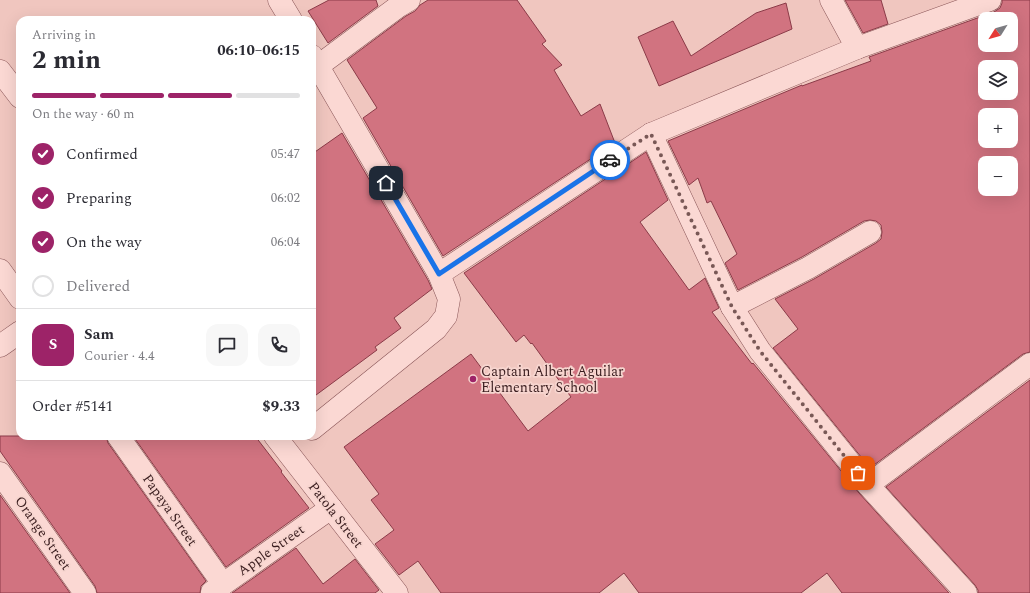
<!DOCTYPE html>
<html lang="en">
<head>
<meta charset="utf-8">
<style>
  body { margin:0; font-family:Spectral,serif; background:#f7f7f7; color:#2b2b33; height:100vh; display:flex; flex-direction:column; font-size:15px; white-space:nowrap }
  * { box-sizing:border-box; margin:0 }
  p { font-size:13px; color:#7c7c81 }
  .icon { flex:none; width:22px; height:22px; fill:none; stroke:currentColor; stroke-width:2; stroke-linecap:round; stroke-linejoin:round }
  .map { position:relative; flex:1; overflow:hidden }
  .sheet { position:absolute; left:16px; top:16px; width:300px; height:424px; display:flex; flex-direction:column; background:#fff; border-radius:12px; box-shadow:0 4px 16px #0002 }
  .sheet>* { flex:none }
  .needle { width:26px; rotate:233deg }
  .fabs { position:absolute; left:978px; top:12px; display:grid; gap:8px }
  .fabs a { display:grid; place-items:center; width:40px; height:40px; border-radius:8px; background:#fff; box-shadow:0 4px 16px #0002; font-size:20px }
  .pin { position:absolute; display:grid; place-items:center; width:34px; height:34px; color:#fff; margin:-17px; border-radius:8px; box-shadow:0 2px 6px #0006 }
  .courier { position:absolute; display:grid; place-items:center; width:40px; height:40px; margin:-20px; border:3px solid #1a73e8; border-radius:50%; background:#fff; color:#222; box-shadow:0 1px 5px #0007 }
  .headline em { font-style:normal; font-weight:700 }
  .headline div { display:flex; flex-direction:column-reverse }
  .headline { display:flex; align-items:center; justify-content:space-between; height:68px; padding:0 16px }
  h1 { font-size:26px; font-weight:700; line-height:30px }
  .bar { display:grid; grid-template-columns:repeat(4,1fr); gap:6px 4px; align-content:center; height:48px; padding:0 16px }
  .bar i { height:5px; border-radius:3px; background:#e1e1e2 }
  .bar .current { background:#9d2368 }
  .bar p { grid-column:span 4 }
  .line { display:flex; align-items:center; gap:10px; padding:0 16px; border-top:1px solid #e1e1e2 }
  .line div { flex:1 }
  .round { display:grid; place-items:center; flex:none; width:42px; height:42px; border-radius:12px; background:#f7f7f7 }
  ol { padding:0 16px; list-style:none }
  li { display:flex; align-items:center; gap:12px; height:44px }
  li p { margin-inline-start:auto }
  li .icon { padding:4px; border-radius:50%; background:#9d2368; color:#fff; stroke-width:4 }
  li:last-child { color:#7c7c81 }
  li i { width:22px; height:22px; border:2px solid #e1e1e2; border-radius:50% }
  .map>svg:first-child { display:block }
</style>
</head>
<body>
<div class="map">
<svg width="1030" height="593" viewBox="0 0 1030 593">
  <rect width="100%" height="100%" fill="#f0c6bf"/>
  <g fill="#d17380" stroke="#8b3b48" fill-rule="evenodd">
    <polygon points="329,0 376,0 378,6 328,43 308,11"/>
    <polygon points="428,0 517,0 546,41 542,44 562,65 554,70 581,116 600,104 615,143 443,256 363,118 377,108 347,60 406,16 415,11 420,5"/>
    <polygon points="845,0 881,0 888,24 863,33"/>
    <path d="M 1002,0 L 1030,0 L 1030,352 L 1023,354 L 870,468 L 773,348 L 798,329 L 775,299 L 814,279 L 876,243 L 881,239 L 882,232 L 881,225 L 876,221 L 870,220 L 864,221 L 802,257 L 738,290 L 725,263 L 737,254 L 711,201 L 707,203 L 698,178 L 689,185 L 668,141 L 802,85 L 802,86 L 871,61 L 869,57 L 994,12 L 1000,8 L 1002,3 ZM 985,19 L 1011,19 L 1011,45 L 985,45 ZM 985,67 L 1011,67 L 1011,93 L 985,93 ZM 985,115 L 1011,115 L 1011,141 L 985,141 ZM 985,163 L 1011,163 L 1011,189 L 985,189 Z"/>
    <polygon points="786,3 792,29 659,86 638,37 673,21 691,56 756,13"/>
    <polygon points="342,133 428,280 432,289 394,318 401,328 375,347 377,350 312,398 312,154"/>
    <polygon points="646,152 668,200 640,222 689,290 705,278 719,308 712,312 752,364 753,363 859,493 949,593 842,593 827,573 801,593 639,593 624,573 599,593 441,593 418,561 399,575 375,544 394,530 371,500 379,494 344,447 471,354 528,431 571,397 532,343 531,344 524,335 516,342 464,273"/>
    <polygon points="1030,380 1030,593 978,593 978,590 975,585 886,487"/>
    <polygon points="0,436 106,436 108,443 206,581 201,586 200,593 97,593 95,586 0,451"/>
    <polygon points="133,436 255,436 282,471 281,472 309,508 226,567"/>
    <polygon points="0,495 70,593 0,593"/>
    <polygon points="296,548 323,584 355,559 379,590 375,593 232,593"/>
  </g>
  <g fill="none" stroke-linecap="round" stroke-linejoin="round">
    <g stroke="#8a5658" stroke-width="23">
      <g id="street">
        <polyline points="279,0 291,20"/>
        <polyline points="831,0 857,48"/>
        <polyline points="312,56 439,274 449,299 446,316 436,329 312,429"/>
        <polyline points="318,66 399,6 409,0"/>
        <polyline points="0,71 20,97"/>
        <polyline points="651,134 732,307 760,351 868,485 966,593"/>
        <polyline points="0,270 20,298"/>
        <polyline points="439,274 651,134 857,48 990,0"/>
        <polyline points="732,307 808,268 870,232"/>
        <polyline points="0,346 20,332"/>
        <polyline points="118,436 223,584"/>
        <polyline points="275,436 397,593"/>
        <polyline points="0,473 85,593"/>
        <polyline points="868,485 1030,364"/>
        <polyline points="212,592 331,508"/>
      </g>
    </g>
    <use href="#street" stroke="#fbd8d3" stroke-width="22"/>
  </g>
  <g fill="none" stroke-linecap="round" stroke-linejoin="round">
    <polyline stroke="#795856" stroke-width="4" stroke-dasharray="0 7.2" points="610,160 651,134 732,307 760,351 858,473"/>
    <polyline stroke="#1a73e8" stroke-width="5" points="386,183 439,274 610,160"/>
  </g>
  <circle fill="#9d2368" stroke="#f7d5cf" stroke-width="1.5" cx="473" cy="379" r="4"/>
  <g text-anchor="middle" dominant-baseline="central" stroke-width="3.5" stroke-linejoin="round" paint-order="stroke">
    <g font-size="14" fill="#391c1e" stroke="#f7d5cf" text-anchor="start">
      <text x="481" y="371">Captain Albert Aguilar<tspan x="481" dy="16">Elementary School</tspan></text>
    </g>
    <g font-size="14" fill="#391c1e" stroke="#f7d5cf">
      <text transform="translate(170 510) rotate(55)">Papaya Street</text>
      <text transform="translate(336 515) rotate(52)">Patola Street</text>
      <text transform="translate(43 533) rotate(55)">Orange Street</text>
      <text transform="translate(271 550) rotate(-35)">Apple Street</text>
    </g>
  </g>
</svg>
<div class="fabs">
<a><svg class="needle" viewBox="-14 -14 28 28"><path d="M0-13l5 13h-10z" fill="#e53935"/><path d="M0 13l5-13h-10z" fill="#7c7c81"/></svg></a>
<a><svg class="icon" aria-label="layers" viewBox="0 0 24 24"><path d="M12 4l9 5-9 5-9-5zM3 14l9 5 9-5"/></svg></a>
<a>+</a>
<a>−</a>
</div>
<div class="pin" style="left:858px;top:473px;background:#ea580c"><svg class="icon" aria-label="bag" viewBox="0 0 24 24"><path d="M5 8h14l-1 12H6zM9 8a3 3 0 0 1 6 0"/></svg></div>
<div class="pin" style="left:386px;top:183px;background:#1f2937"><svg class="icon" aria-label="home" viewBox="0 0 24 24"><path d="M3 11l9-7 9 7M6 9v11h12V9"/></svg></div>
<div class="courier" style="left:610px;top:160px"><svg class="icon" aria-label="car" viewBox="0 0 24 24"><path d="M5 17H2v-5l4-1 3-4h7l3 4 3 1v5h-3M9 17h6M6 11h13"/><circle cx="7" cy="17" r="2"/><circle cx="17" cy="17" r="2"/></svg></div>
<section class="sheet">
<div class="headline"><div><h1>2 min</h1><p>Arriving in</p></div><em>06:10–06:15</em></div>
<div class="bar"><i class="current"></i><i class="current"></i><i class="current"></i><i></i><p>On the way · 60 m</p></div>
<ol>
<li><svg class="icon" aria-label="check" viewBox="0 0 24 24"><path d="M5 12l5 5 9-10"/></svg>Confirmed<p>05:47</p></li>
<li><svg class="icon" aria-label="check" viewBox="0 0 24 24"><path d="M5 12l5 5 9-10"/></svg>Preparing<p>06:02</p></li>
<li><svg class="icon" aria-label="check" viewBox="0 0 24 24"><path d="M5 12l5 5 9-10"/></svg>On the way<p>06:04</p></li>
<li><i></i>Delivered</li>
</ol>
<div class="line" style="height:72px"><b class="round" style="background:#9d2368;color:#fff">S</b><div><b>Sam</b><p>Courier · 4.4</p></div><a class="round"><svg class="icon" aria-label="chat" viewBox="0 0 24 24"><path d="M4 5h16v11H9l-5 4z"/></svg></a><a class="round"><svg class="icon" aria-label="phone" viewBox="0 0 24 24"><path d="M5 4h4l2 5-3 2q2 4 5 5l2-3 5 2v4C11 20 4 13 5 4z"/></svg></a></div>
<div class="line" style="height:52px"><div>Order #5141</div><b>$9.33</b></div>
</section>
</div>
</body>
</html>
